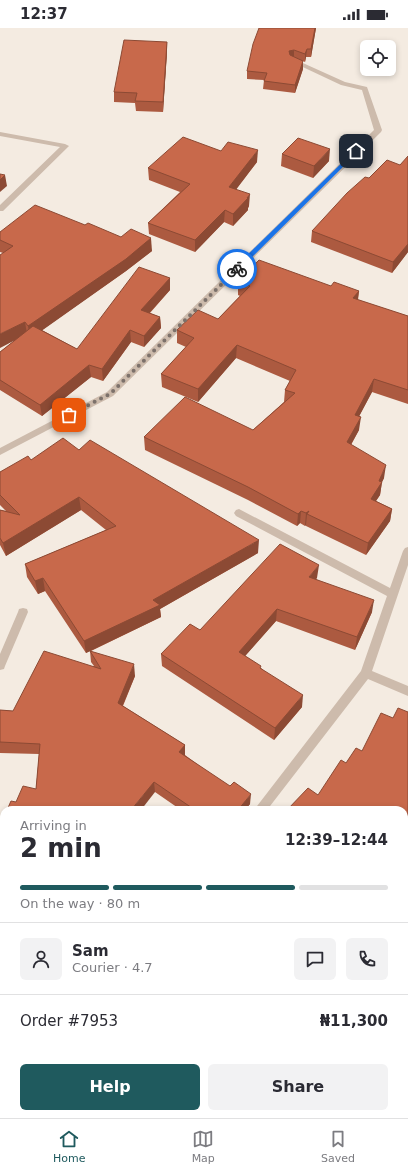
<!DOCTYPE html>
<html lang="en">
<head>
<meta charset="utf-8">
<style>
  body { margin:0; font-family:"DejaVu Sans",sans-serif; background:#f2f2f3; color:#2b2b33; height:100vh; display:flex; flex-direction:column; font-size:15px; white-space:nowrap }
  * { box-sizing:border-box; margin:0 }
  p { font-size:13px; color:#7c7c81 }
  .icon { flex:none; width:22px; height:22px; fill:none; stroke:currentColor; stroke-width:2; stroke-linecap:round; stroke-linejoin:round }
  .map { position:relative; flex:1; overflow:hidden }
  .side { position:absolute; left:0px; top:778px; width:408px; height:312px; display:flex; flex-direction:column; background:#fff; border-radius:12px 12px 0 0; box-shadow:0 2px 6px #0003 }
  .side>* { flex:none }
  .tools { position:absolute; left:360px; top:12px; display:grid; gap:8px }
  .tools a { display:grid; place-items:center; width:36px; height:36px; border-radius:6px; background:#fff; box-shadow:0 2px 6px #0003; font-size:20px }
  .pin { position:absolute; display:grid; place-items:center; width:34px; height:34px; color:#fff; margin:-17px; border-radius:8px; box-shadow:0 2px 6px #0006 }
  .courier { position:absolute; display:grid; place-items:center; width:40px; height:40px; margin:-20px; border:3px solid #1a73e8; border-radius:50%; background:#fff; color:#222; box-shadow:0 1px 5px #0007 }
  .overview em { font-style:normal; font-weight:600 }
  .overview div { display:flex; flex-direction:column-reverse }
  .overview { display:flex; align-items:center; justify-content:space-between; height:68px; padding:0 20px }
  h1 { font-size:26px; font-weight:600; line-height:30px }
  .bar { display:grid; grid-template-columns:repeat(4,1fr); gap:6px 4px; align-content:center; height:48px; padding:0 20px }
  .bar i { height:5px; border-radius:3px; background:#e1e1e2 }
  .bar .selected { background:#1f5a5e }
  .bar p { grid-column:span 4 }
  .line { display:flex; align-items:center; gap:10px; padding:0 20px; border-top:1px solid #e1e1e2 }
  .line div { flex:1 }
  .round { display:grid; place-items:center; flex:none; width:42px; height:42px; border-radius:6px; background:#f2f2f3 }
  .action { display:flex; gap:8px; margin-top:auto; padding:8px 20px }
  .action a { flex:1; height:46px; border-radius:6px; background:#1f5a5e; color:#fff; font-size:16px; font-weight:600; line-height:46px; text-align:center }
  .action a+a { background:#f2f2f3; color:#2b2b33 }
  .status { display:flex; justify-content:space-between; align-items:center; height:28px; padding:0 20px; background:#fff; direction:ltr }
  .status svg { height:11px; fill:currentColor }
  .dock { display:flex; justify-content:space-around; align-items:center; height:56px; border-top:1px solid #e1e1e2; background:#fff; font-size:11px; color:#7c7c81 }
  .dock a { display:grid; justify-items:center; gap:2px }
  .dock .selected { color:#1f5a5e }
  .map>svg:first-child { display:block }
</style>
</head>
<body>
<div class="status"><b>12:37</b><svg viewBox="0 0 49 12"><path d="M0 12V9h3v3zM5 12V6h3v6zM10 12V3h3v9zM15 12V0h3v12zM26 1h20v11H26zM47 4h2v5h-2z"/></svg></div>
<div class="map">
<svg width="408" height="1090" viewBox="0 0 408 1090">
  <rect width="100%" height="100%" fill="#f4ebe1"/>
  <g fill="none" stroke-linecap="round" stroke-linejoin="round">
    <g fill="#cdbbac" fill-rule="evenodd">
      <polygon points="290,31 294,31 345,54 367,59 382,102 381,104 113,368 0,427 0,420 107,364 374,102 362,62 341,57 290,33"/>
      <polygon points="0,104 65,116 69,118 3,183 0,183 0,177 60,119 0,108"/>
      <polygon points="239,481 390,560 403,523 405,520 408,519 408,537 372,643 408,658 408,668 368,651 267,782 254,782 361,643 387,568 236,488 234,485 236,482"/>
      <polygon points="23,580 27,581 28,584 5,638 4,641 0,642 0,626 18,584 19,581"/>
      <polygon points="0,917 4,918 4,931 0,930"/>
      <polygon points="19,1086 35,1086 33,1090 17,1090"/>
      <polygon points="287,1086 311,1086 313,1090 289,1090"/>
    </g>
  </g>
  <g fill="#ac5a40">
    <polygon points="316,0 311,29 306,29 305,34 303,33 303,41 295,65 263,61 264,52 247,51 247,43"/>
    <polygon points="167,14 167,24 163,84 136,83 135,75 114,74 114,64"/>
    <polygon points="221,123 257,134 236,161 249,178 248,180 248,182 233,198 224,194 195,224 149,206 148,195 180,164 149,152 148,140"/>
    <polygon points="282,126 329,133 313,150 281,138"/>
    <polygon points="400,137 408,224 392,245 311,214 312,203 369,150"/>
    <polygon points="85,197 152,223 126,243 42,302 77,321 170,250 170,262 150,285 160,289 161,300 144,319 131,314 103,353 91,349 42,388 0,362 0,324 14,313 3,225 0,224 0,204"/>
    <polygon points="238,254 331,258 359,263 358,272 408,288 408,376 372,364 359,388 359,402 351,417 384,450 382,454 380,467 376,473 392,481 390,493 366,527 306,498 306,497 305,498 300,495 297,498 248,472 145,422 144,409 253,402 284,374 285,362 290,353 236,330 198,374 162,359 161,346 186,319 177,315 177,302 218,291 240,268 238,267"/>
    <polygon points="79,422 258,525 160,581 161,589 91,623 135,648 123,678 185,717 185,727 250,776 245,782 181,782 155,764 16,774 36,761 39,726 0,725 0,682 13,683 94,638 91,634 90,623 86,625 45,563 38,566 27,549 25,536 106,502 81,482 6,528 0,517 0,482 6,483 0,477 0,444 31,432"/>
    <polygon points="317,550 316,551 372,584 355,622 276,593 245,628 261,640 302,679 274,712 162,638 161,626 200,602"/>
    <polygon points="4,790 4,902 0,899 0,800"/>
    <polygon points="0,963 4,966 4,1050 3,1050 0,1054"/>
    <polygon points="107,1086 198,1086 208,1090 117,1090"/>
  </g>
  <g fill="#8c4a34">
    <polygon points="315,0 316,0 311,29 311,21"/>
    <polygon points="167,14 167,24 163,84 163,74"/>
    <polygon points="307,21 306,29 305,34 305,26"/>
    <polygon points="294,22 294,30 288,31 289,23"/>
    <polygon points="303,33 303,41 295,65 295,57"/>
    <polygon points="330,121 329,133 313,150 314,138"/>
    <polygon points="258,122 257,134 229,171 229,159"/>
    <polygon points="5,147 7,158 0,164 0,152"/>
    <polygon points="250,166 249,178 248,180 248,182 233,198 233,186"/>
    <polygon points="225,182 224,194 195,224 195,212"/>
    <polygon points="151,210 152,223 126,243 30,311 28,298"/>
    <polygon points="408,216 408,224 392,245 393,234"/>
    <polygon points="170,250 170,262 142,293 141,282"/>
    <polygon points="359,263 357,276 353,270"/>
    <polygon points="160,289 161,300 144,319 144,308"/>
    <polygon points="25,294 27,306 0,320 0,306"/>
    <polygon points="130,302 131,314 103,353 102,341"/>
    <polygon points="237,317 236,330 198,374 198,361"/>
    <polygon points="89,337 91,349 42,388 40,377"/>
    <polygon points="374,351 372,364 353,400 355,387"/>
    <polygon points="361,389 359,402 345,427 347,414"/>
    <polygon points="386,437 384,450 381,456 382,454 380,467 369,483 371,471 379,453"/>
    <polygon points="79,469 81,482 6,528 3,515"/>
    <polygon points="392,481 390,493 366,527 368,515"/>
    <polygon points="301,483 300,495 297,498 298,486"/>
    <polygon points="309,483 307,486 306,497 305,498 306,485"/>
    <polygon points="259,512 258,525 160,581 161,589 86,625 84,613 153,572"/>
    <polygon points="319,537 317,550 307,561 309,549"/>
    <polygon points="43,550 45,563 38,566 35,553"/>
    <polygon points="374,572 372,584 355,622 357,609"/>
    <polygon points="277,581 276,593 238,636 239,624"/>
    <polygon points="134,636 135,648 119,686 118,675"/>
    <polygon points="303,667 302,679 274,712 275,700"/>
    <polygon points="185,717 185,728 179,724"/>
    <polygon points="154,754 155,764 141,782 131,782"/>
    <polygon points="251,766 250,776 245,782 238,782"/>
    <polygon points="408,789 408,797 404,791"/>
    <polygon points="408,814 408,819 404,825 404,819"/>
    <polygon points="0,1044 3,1050 0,1054"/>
    <polygon points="92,1086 98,1086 98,1087 95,1090 88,1090"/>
  </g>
  <g fill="#c8694b" stroke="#8c4a34">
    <polygon points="259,0 315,0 311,21 307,21 305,26 294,22 289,23 290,27 303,33 295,57 264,53 267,45 247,43 253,16"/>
    <polygon points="124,12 167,14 163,74 135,73 137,65 114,64"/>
    <polygon points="183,109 221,123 228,114 258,122 229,159 250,166 247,170 248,170 233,186 225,182 195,212 148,195 190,156 148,140"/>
    <polygon points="298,110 330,121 314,138 282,126"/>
    <polygon points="408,128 408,216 393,234 312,203 347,165 365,149 369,150 387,132 400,137"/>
    <polygon points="0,146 5,147 0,152"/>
    <polygon points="35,177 85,197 88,195 121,209 131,201 151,210 126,231 28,298 25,294 0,306 0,227 13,218 0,212 0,204"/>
    <polygon points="259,232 331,258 334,254 359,263 353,270 408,288 408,362 374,351 355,387 361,389 347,414 386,437 379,453 382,454 371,471 392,481 368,515 307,486 309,483 306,485 301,483 298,486 248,459 144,409 185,369 253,402 295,365 285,362 296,342 237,317 198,361 161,346 194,310 177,302 198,282 218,291 250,258 238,254"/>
    <polygon points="139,239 170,250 141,282 160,289 144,308 130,302 102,341 89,337 40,377 0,352 0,324 33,298 77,321"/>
    <polygon points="63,410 79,422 90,412 259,512 153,572 160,577 84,613 43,550 35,553 25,536 116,498 79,469 3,515 0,510 0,482 20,487 0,467 0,444 28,428 31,432"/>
    <polygon points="280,516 319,537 309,549 374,572 357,609 277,581 239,624 261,638 260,640 303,667 275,700 161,626 190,596 200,602"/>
    <polygon points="44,623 101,641 90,623 134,636 118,675 185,717 179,724 230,758 234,754 251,766 238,782 195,782 154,754 131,782 7,782 11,773 16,774 23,758 36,761 40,716 0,714 0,682 13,683"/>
    <polygon points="398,680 408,684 408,789 404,791 408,793 408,814 404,819 404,782 287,782 308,760 318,767 341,732 346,735 356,720 362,723 381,685 393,690"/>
    <polygon points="4,790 4,896 0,893 0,874 4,869 0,868 0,800"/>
    <polygon points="0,963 4,966 4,1046 0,1043"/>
    <polygon points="59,1086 92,1086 88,1090 55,1090"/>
    <polygon points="119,1086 198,1086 208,1090 129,1090"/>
  </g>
  <polygon fill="#1a73e8" points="356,121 358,124 239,242 235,242 235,239"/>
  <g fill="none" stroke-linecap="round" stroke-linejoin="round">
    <polyline stroke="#7c716b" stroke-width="4" stroke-dasharray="0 7.2" points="69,387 110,366 237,241"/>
  </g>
</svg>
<div class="tools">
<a><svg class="icon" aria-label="locate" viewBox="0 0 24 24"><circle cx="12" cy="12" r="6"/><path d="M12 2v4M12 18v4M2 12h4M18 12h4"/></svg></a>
</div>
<div class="pin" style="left:69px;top:387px;background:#ea580c"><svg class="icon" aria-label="bag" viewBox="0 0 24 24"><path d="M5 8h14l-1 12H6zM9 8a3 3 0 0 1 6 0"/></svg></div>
<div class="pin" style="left:356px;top:123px;background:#1f2937"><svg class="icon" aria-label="home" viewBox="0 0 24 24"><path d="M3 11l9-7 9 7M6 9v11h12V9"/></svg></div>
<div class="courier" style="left:237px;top:241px"><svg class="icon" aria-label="bike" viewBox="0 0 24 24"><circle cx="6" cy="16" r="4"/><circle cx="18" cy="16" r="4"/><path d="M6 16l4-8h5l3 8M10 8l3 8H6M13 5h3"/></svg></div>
<section class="side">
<div class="overview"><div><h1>2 min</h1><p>Arriving in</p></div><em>12:39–12:44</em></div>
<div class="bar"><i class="selected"></i><i class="selected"></i><i class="selected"></i><i></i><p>On the way · 80 m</p></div>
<div class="line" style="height:72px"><a class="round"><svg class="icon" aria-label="person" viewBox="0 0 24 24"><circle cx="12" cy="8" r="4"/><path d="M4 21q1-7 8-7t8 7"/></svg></a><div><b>Sam</b><p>Courier · 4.7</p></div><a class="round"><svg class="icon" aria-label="chat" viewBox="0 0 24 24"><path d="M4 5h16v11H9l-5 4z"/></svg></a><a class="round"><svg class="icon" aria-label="phone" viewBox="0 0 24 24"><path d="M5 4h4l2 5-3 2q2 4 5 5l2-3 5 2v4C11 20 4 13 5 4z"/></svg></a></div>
<div class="line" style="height:52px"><div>Order #7953</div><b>₦11,300</b></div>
<div class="action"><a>Help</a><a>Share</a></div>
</section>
</div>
<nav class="dock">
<a class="selected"><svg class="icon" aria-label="home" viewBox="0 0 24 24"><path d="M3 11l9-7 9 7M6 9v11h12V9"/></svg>Home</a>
<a><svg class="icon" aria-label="map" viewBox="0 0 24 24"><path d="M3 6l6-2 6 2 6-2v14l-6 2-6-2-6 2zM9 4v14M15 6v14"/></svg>Map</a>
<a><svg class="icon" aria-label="saved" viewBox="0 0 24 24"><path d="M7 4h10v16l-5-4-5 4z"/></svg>Saved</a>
</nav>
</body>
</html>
